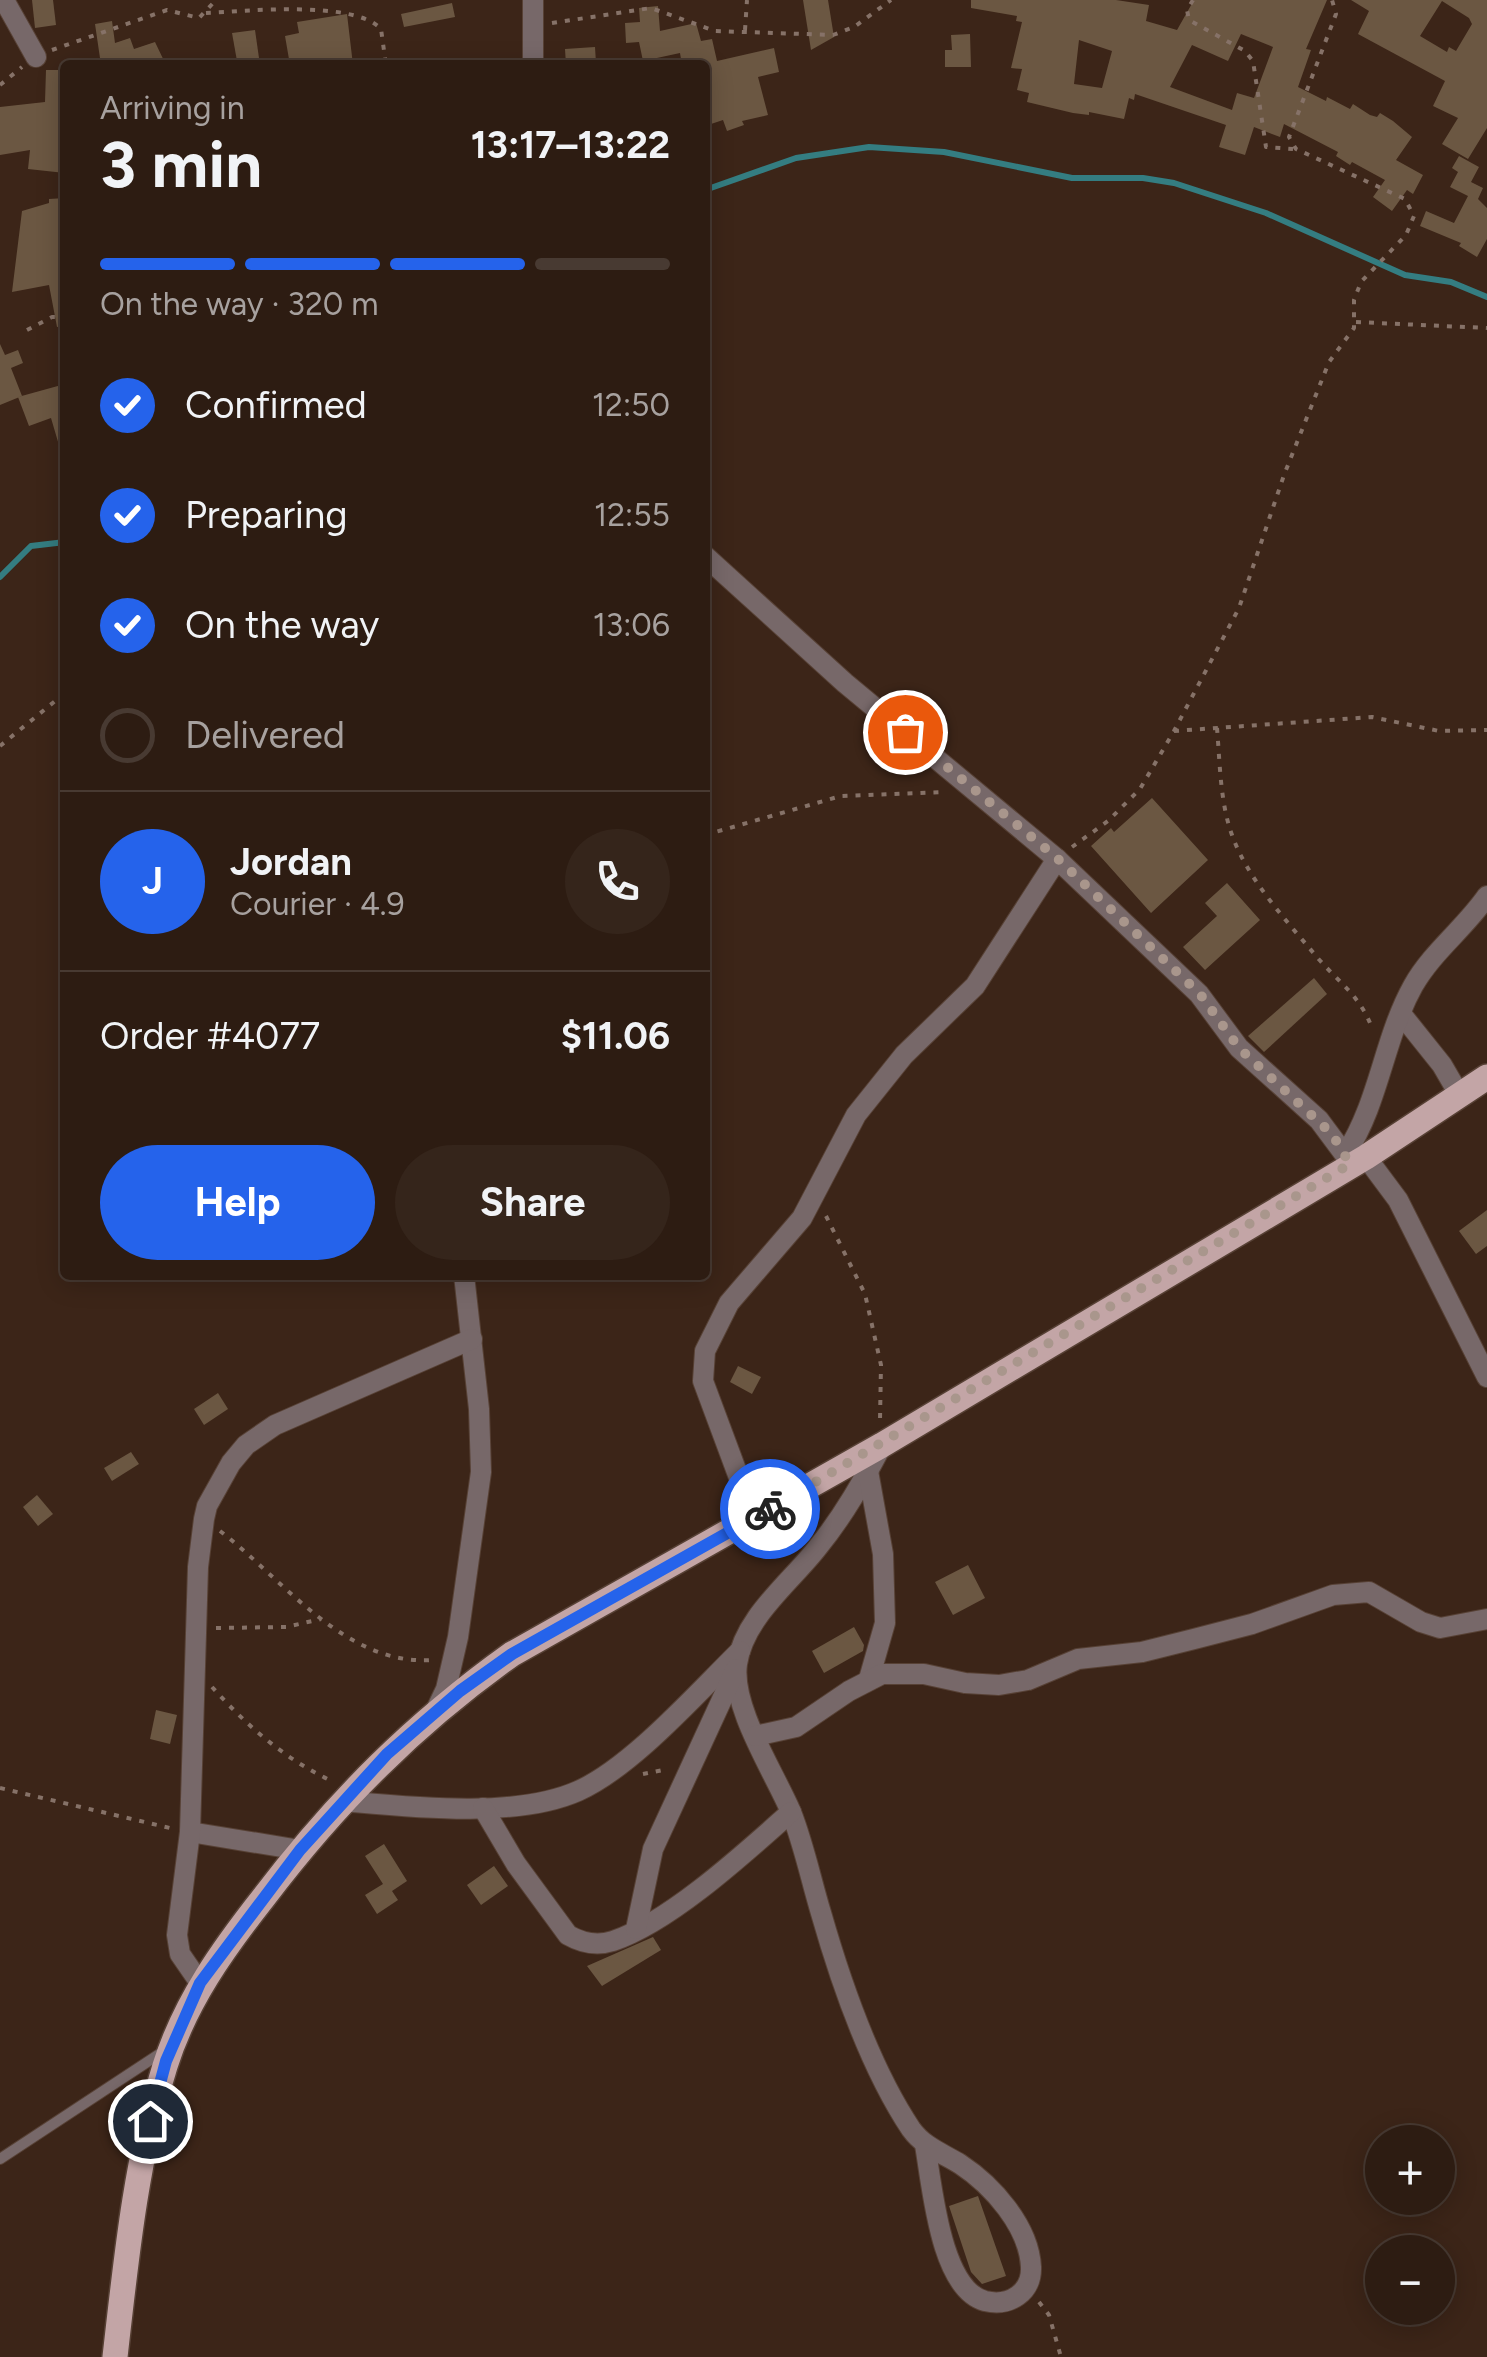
<!DOCTYPE html>
<html lang="en">
<head>
<meta charset="utf-8">
<style>
  body { margin:0; font-family:Figtree,sans-serif; background:#35251b; color:#f1f3f6; height:100vh; display:flex; flex-direction:column; font-size:38px; white-space:nowrap }
  * { box-sizing:border-box; margin:0 }
  p { font-size:32px; color:#a7a19f }
  .icon { flex:none; width:55px; height:55px; fill:none; stroke:currentColor; stroke-width:2; stroke-linecap:round; stroke-linejoin:round }
  .map { position:relative; flex:1; overflow:hidden }
  .side { position:absolute; left:60px; top:60px; width:650px; height:1220px; display:flex; flex-direction:column; background:#2d1c12; border-radius:10px; box-shadow:0 5px 25px #0003,0 0 0 2px #483a32 }
  .side>* { flex:none }
  .tools { position:absolute; left:1365px; top:2125px; display:grid; gap:20px }
  .tools a { display:grid; place-items:center; width:90px; height:90px; border-radius:50%; background:#2d1c12; box-shadow:0 5px 25px #0003,0 0 0 2px #483a32; font-size:50px }
  .pin { position:absolute; display:grid; place-items:center; width:85px; height:85px; color:#fff; margin:-42px; border:5px solid #fff; border-radius:50%; box-shadow:0 2px 10px #0007 }
  .courier { position:absolute; display:grid; place-items:center; width:100px; height:100px; margin:-50px; border:8px solid #2563eb; border-radius:50%; background:#fff; color:#222; box-shadow:0 2px 12px #0007 }
  .overview em { font-style:normal; font-weight:700 }
  .overview div { display:flex; flex-direction:column-reverse }
  .overview { display:flex; align-items:center; justify-content:space-between; height:170px; padding:0 40px }
  h1 { font-size:65px; font-weight:700; line-height:75px }
  .bar { display:grid; grid-template-columns:repeat(4,1fr); gap:15px 10px; align-content:center; height:120px; padding:0 40px }
  .bar i { height:12px; border-radius:8px; background:#483a32 }
  .bar .on { background:#2563eb }
  .bar p { grid-column:span 4 }
  .line { display:flex; align-items:center; gap:25px; padding:0 40px; border-top:2px solid #483a32 }
  .line div { flex:1 }
  .round { display:grid; place-items:center; flex:none; width:105px; height:105px; border-radius:52px; background:#35251b }
  ol { padding:0 40px; list-style:none }
  li { display:flex; align-items:center; gap:30px; height:110px }
  li p { margin-inline-start:auto }
  li .icon { padding:10px; border-radius:50%; background:#2563eb; color:#fff; stroke-width:4 }
  li:last-child { color:#a7a19f }
  li i { width:55px; height:55px; border:5px solid #483a32; border-radius:50% }
  .primary-button { display:flex; gap:20px; margin-top:auto; padding:20px 40px }
  .primary-button a { flex:1; height:115px; border-radius:60px; background:#2563eb; color:#fff; font-size:40px; font-weight:700; line-height:115px; text-align:center }
  .primary-button a+a { background:#35251b; color:#f1f3f6 }
  .map>svg:first-child { display:block }
</style>
</head>
<body>
<div class="map">
<svg width="1487" height="2357" viewBox="0 0 1487 2357">
  <rect width="100%" height="100%" fill="#3c2518"/>
  <g fill="none" stroke-linecap="round" stroke-linejoin="round">
    <g stroke="#347d81" stroke-width="6">
      <polyline points="705,190 796,158 869,147 944,152 1072,178 1143,178 1174,183 1266,213 1405,275 1451,282 1487,297"/>
      <polyline points="0,577 31,546 65,542"/>
    </g>
  </g>
  <g fill="#6b5742" fill-rule="evenodd">
    <polygon points="32,0 53,0 56,25 35,28"/>
    <polygon points="803,0 828,0 834,37 811,50"/>
    <path d="M 971,0 L 1116,0 L 1149,5 L 1146,21 L 1177,30 L 1194,0 L 1327,0 L 1306,49 L 1311,50 L 1298,87 L 1326,101 L 1327,97 L 1350,109 L 1353,104 L 1370,115 L 1377,117 L 1380,113 L 1393,121 L 1412,137 L 1396,160 L 1423,175 L 1413,194 L 1407,190 L 1392,211 L 1373,197 L 1385,180 L 1352,162 L 1350,165 L 1336,156 L 1338,152 L 1284,124 L 1280,137 L 1254,127 L 1245,155 L 1219,147 L 1226,125 L 1135,94 L 1134,100 L 1129,98 L 1124,119 L 1089,112 L 1089,115 L 1073,113 L 1027,102 L 1029,93 L 1017,90 L 1022,69 L 1011,68 L 1022,22 L 1016,21 L 1017,16 L 971,8 ZM 1241,34 L 1273,47 L 1254,98 L 1237,93 L 1232,110 L 1170,87 L 1192,45 L 1228,61 ZM 1079,40 L 1112,51 L 1102,88 L 1074,84 Z"/>
    <path d="M 1351,0 L 1487,0 L 1487,128 L 1468,159 L 1442,144 L 1458,118 L 1433,106 L 1445,81 L 1358,34 L 1369,11 ZM 1442,1 L 1469,18 L 1472,24 L 1456,51 L 1449,47 L 1447,52 L 1420,36 Z"/>
    <polygon points="452,3 455,17 404,27 401,14"/>
    <polygon points="658,6 660,31 696,23 701,41 712,39 717,61 774,48 779,72 758,77 768,115 742,121 744,125 727,131 723,120 705,126 705,65 682,65 680,53 643,61 639,42 626,43 625,23 640,22 639,8"/>
    <polygon points="347,14 353,65 290,65 285,36 299,33 297,22"/>
    <polygon points="112,21 115,43 130,38 134,49 155,42 166,65 129,65 126,58 101,65 95,24"/>
    <polygon points="255,30 259,58 237,61 232,33"/>
    <polygon points="970,34 971,67 945,67 945,50 952,50 951,35"/>
    <polygon points="595,47 596,63 566,65 565,49"/>
    <polygon points="46,70 65,70 65,173 28,169 30,150 0,155 0,107 45,102"/>
    <polygon points="1459,156 1479,167 1471,182 1483,188 1478,199 1487,208 1487,239 1477,257 1459,246 1461,243 1420,226 1426,211 1454,223 1468,196 1450,187 1458,172 1452,168"/>
    <polygon points="65,198 65,326 57,327 49,285 12,292 22,211 49,203 49,199"/>
    <polygon points="0,344 5,355 18,350 23,363 11,368 22,396 0,405"/>
    <polygon points="65,384 65,451 61,452 51,418 29,426 18,397"/>
    <polygon points="1152,798 1208,860 1151,913 1091,846 1111,828 1114,832"/>
    <polygon points="1227,883 1260,920 1205,970 1183,947 1217,916 1205,903"/>
    <polygon points="1314,978 1327,994 1264,1052 1248,1036"/>
    <polygon points="1487,1210 1487,1246 1476,1254 1459,1231"/>
    <polygon points="738,1366 761,1377 752,1394 730,1382"/>
    <polygon points="218,1393 228,1409 204,1425 194,1409"/>
    <polygon points="131,1452 139,1464 112,1481 104,1468"/>
    <polygon points="37,1495 53,1514 38,1526 23,1507"/>
    <polygon points="968,1565 985,1598 953,1615 935,1582"/>
    <polygon points="854,1627 864,1645 863,1651 824,1673 812,1651"/>
    <polygon points="156,1710 177,1715 170,1744 150,1739"/>
    <polygon points="384,1844 407,1881 392,1891 398,1900 377,1914 365,1895 383,1884 365,1856"/>
    <polygon points="494,1866 508,1886 481,1905 467,1885"/>
    <polygon points="653,1937 661,1950 602,1986 587,1966"/>
    <polygon points="978,2196 1006,2276 982,2284 971,2272 949,2206"/>
  </g>
  <g fill="none" stroke-linecap="round" stroke-linejoin="round">
    <g stroke="#574135" stroke-width="12">
      <polyline id="service" points="0,2159 164,2051"/>
    </g>
    <g stroke="#574135" stroke-width="22">
      <g id="minor">
        <polyline points="4,0 36,57"/>
        <polyline points="533,0 533,65"/>
        <polyline points="705,556 845,683 1057,859 1199,994 1239,1048 1319,1120 1351,1163"/>
        <polyline points="1402,1015 1442,1065 1460,1096"/>
        <path d="M 1346,1153 C 1379,1103 1384,1038 1413,986 C 1432,952 1465,928 1487,896"/>
        <polyline points="1366,1157 1398,1200 1487,1377"/>
        <path d="M 882,1445 C 863,1481 844,1515 818,1547 C 791,1582 744,1617 737,1664 C 731,1707 774,1772 791,1812 C 804,1845 811,1880 821,1913 C 841,1983 871,2069 911,2129 C 924,2147 942,2153 960,2164 C 992,2185 1029,2226 1031,2267 C 1032,2292 1010,2307 985,2301 C 940,2289 932,2184 925,2145"/>
        <polyline points="868,1471 883,1554 885,1623 869,1679"/>
        <polyline points="754,1518 703,1381 705,1351 729,1303 802,1218 856,1115 904,1055 975,986 1057,859"/>
        <polyline points="435,1712 446,1689 458,1637 481,1472 479,1409 464,1275"/>
        <polyline points="755,1736 796,1727 849,1691 882,1674 924,1674 965,1683 999,1685 1028,1680 1078,1659 1142,1652 1194,1639 1252,1624 1333,1595 1369,1592 1421,1622 1440,1628 1487,1619"/>
        <path d="M 342,1801 C 410,1807 515,1819 578,1791 C 632,1767 697,1693 740,1651"/>
        <path d="M 483,1808 L 516,1864 L 568,1935 C 582,1943 597,1946 613,1941 C 670,1922 746,1852 791,1812"/>
        <polyline points="190,1832 300,1850"/>
        <polyline points="636,1929 653,1849 736,1669"/>
        <polyline points="200,1983 180,1954 177,1935 190,1832 198,1567 204,1519 207,1506 231,1463 246,1445 275,1425 472,1339"/>
      </g>
    </g>
    <g stroke="#574135" stroke-width="28">
      <path id="primary" d="M 115,2357 C 126,2260 136,2160 165,2066 C 185,2002 223,1949 264,1897 C 337,1801 414,1724 512,1654 L 882,1445 L 1366,1157 L 1487,1077"/>
    </g>
    <g stroke="#867268" stroke-width="4" stroke-dasharray="5 8" stroke-linecap="butt">
      <polyline points="1193,0 1187,10 1189,20 1245,51 1253,61 1266,147 1293,149"/>
      <path d="M 206,13 C 248,11 354,0 381,29 L 386,65"/>
      <polyline points="552,23 651,8 715,31 833,35 854,27 891,0"/>
      <polyline points="745,30 747,0"/>
      <polyline points="52,50 167,10 199,18 216,0"/>
      <polyline points="0,85 22,67"/>
      <polyline points="1356,322 1487,328"/>
      <polyline points="27,330 52,317 65,317"/>
      <path d="M 1217,728 C 1220,763 1220,802 1232,835 C 1248,880 1286,920 1316,956 C 1337,981 1360,995 1372,1028"/>
      <polyline points="1174,731 1372,717 1439,731 1487,730"/>
      <polyline points="0,746 65,693"/>
      <polyline points="705,835 841,796 944,792"/>
      <polyline points="1072,847 1108,821 1140,789 1174,731 1239,608 1284,475 1329,362 1354,328 1354,300 1361,282 1406,235 1414,216 1405,199 1296,149 1289,137 1336,14 1332,0"/>
      <polyline points="826,1216 865,1294 881,1365 880,1420"/>
      <path d="M 220,1531 C 283,1579 345,1666 432,1660"/>
      <polyline points="216,1628 286,1627 321,1619"/>
      <path d="M 212,1687 C 247,1726 287,1761 334,1782"/>
      <polyline points="643,1774 668,1769"/>
      <polyline points="0,1788 170,1828"/>
      <polyline points="1039,2302 1049,2315 1061,2357"/>
    </g>
    <use href="#service" stroke="#776869" stroke-width="10"/>
    <use href="#minor" stroke="#776869" stroke-width="20"/>
    <use href="#primary" stroke="#c3a5a6" stroke-width="25"/>
  </g>
  <g fill="none" stroke-linecap="round" stroke-linejoin="round">
    <polyline stroke="#a9968c" stroke-width="10" stroke-dasharray="0 18" points="770,1509 1350,1164 1332,1134 1239,1048 1200,994 1057,858 905,732"/>
    <polyline stroke="#2563eb" stroke-width="12" points="150,2121 166,2061 200,1983 300,1850 387,1754 460,1691 512,1654 770,1509"/>
  </g>
</svg>
<div class="tools">
<a>+</a>
<a>−</a>
</div>
<div class="pin" style="left:905px;top:732px;background:#ea580c"><svg class="icon" aria-label="bag" viewBox="0 0 24 24"><path d="M5 8h14l-1 12H6zM9 8a3 3 0 0 1 6 0"/></svg></div>
<div class="pin" style="left:150px;top:2121px;background:#1f2937"><svg class="icon" aria-label="home" viewBox="0 0 24 24"><path d="M3 11l9-7 9 7M6 9v11h12V9"/></svg></div>
<div class="courier" style="left:770px;top:1509px"><svg class="icon" aria-label="bike" viewBox="0 0 24 24"><circle cx="6" cy="16" r="4"/><circle cx="18" cy="16" r="4"/><path d="M6 16l4-8h5l3 8M10 8l3 8H6M13 5h3"/></svg></div>
<section class="side">
<div class="overview"><div><h1>3 min</h1><p>Arriving in</p></div><em>13:17–13:22</em></div>
<div class="bar"><i class="on"></i><i class="on"></i><i class="on"></i><i></i><p>On the way · 320 m</p></div>
<ol>
<li><svg class="icon" aria-label="check" viewBox="0 0 24 24"><path d="M5 12l5 5 9-10"/></svg>Confirmed<p>12:50</p></li>
<li><svg class="icon" aria-label="check" viewBox="0 0 24 24"><path d="M5 12l5 5 9-10"/></svg>Preparing<p>12:55</p></li>
<li><svg class="icon" aria-label="check" viewBox="0 0 24 24"><path d="M5 12l5 5 9-10"/></svg>On the way<p>13:06</p></li>
<li><i></i>Delivered</li>
</ol>
<div class="line" style="height:180px"><b class="round" style="background:#2563eb;color:#fff">J</b><div><b>Jordan</b><p>Courier · 4.9</p></div><a class="round"><svg class="icon" aria-label="phone" viewBox="0 0 24 24"><path d="M5 4h4l2 5-3 2q2 4 5 5l2-3 5 2v4C11 20 4 13 5 4z"/></svg></a></div>
<div class="line" style="height:130px"><div>Order #4077</div><b>$11.06</b></div>
<div class="primary-button"><a>Help</a><a>Share</a></div>
</section>
</div>
</body>
</html>
